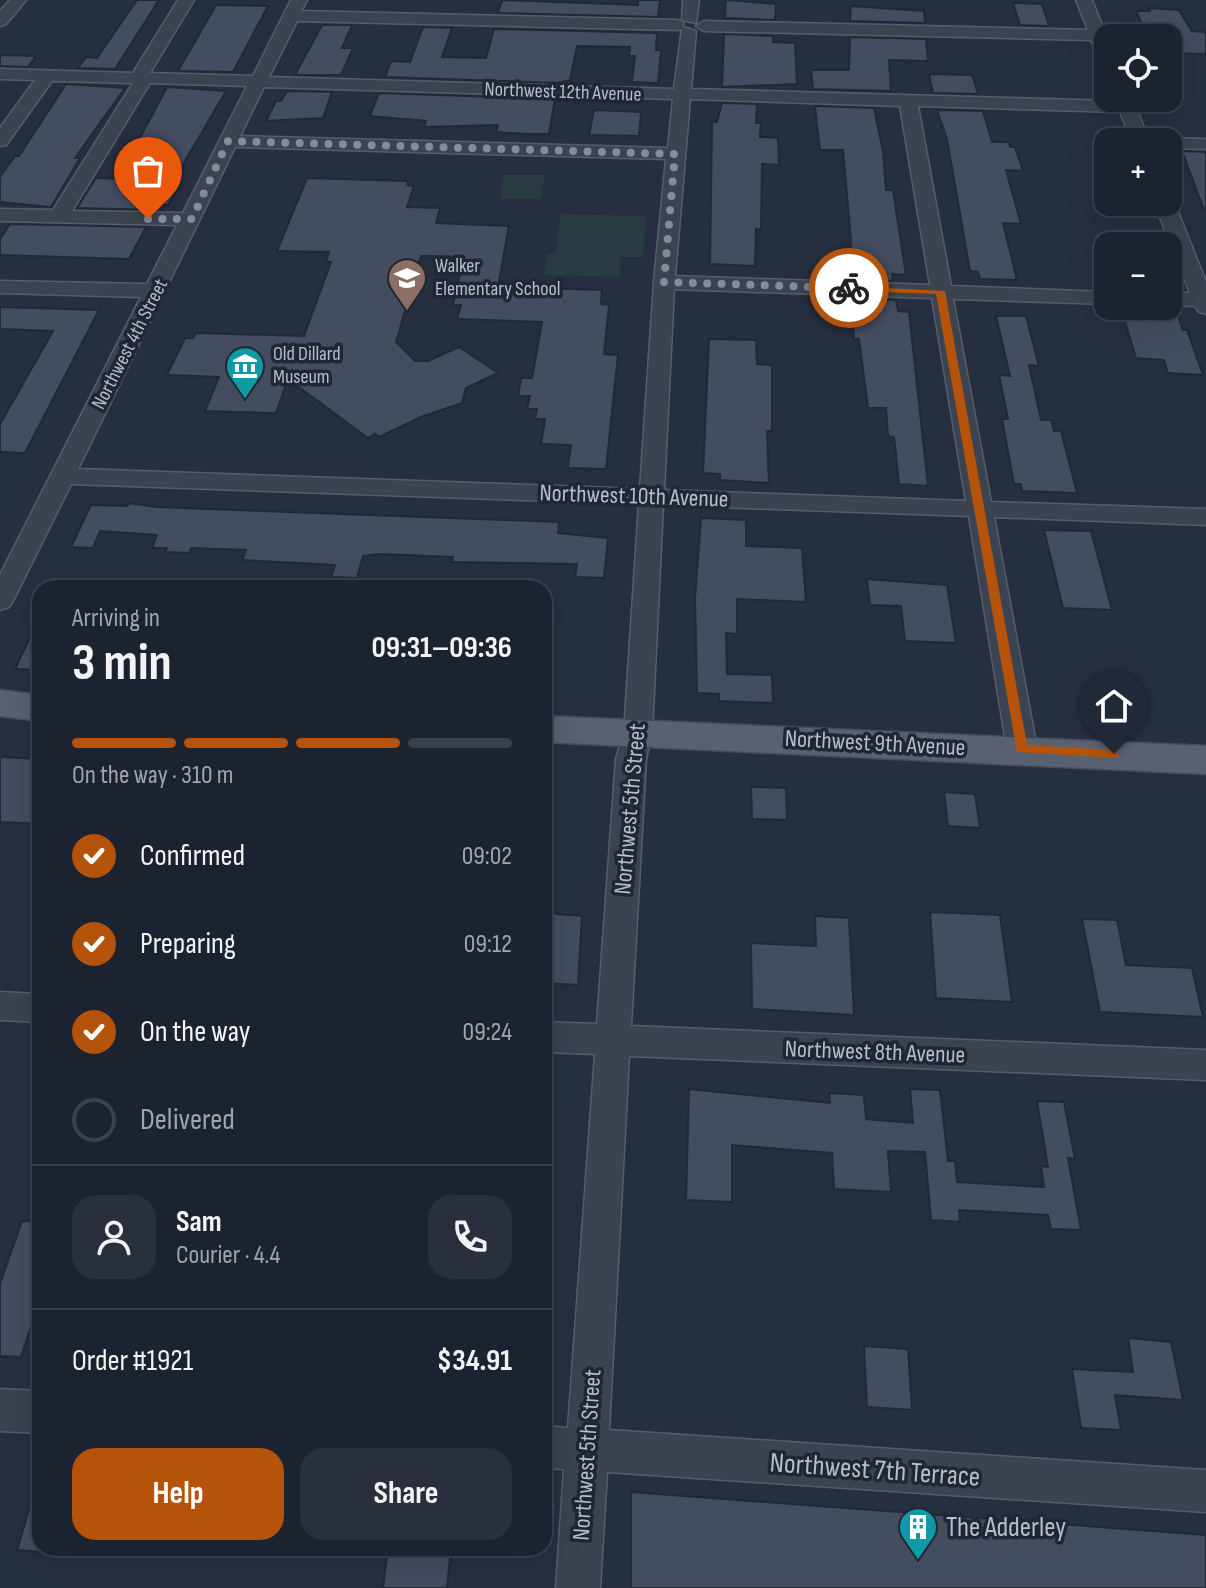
<!DOCTYPE html>
<html lang="en">
<head>
<meta charset="utf-8">
<style>
  body { margin:0; font-family:"Sofia Sans Condensed",sans-serif; background:#292f3c; color:#f1f3f6; height:100vh; display:flex; flex-direction:column; font-size:30px; white-space:nowrap }
  * { box-sizing:border-box; margin:0 }
  p { font-size:26px; color:#a0a4ab }
  .icon { flex:none; width:44px; height:44px; fill:none; stroke:currentColor; stroke-width:2; stroke-linecap:round; stroke-linejoin:round }
  .map { position:relative; flex:1; overflow:hidden }
  .side { position:absolute; left:32px; top:580px; width:520px; height:976px; display:flex; flex-direction:column; background:#1c2330; border-radius:24px; box-shadow:0 8px 32px #0002,0 0 0 2px #3a404c }
  .side>* { flex:none }
  .tools { position:absolute; left:1094px; top:24px; display:grid; gap:16px }
  .tools a { display:grid; place-items:center; width:88px; height:88px; border-radius:16px; background:#1c2330; box-shadow:0 8px 32px #0002,0 0 0 2px #3a404c; font-size:40px }
  .pin { position:absolute; display:grid; place-items:center; width:68px; height:68px; color:#fff; margin:-82px -34px; border-radius:50% 50% 50% 0; rotate:-45deg; box-shadow:0 0 8px #0007 }
  .pin .icon { rotate:45deg }
  .courier { position:absolute; display:grid; place-items:center; width:80px; height:80px; margin:-40px; border:6px solid #b45309; border-radius:50%; background:#fff; color:#222; box-shadow:0 2px 10px #0007 }
  .head em { font-style:normal; font-weight:700 }
  .head div { display:flex; flex-direction:column-reverse }
  .head { display:flex; align-items:center; justify-content:space-between; height:136px; padding:0 40px }
  h1 { font-size:52px; font-weight:700; line-height:60px }
  .bar { display:grid; grid-template-columns:repeat(4,1fr); gap:12px 8px; align-content:center; height:96px; padding:0 40px }
  .bar i { height:10px; border-radius:6px; background:#3a404c }
  .bar .current { background:#b45309 }
  .bar p { grid-column:span 4 }
  .line { display:flex; align-items:center; gap:20px; padding:0 40px; border-top:2px solid #3a404c }
  .line div { flex:1 }
  .round { display:grid; place-items:center; flex:none; width:84px; height:84px; border-radius:24px; background:#292f3c }
  ol { padding:0 40px; list-style:none }
  li { display:flex; align-items:center; gap:24px; height:88px }
  li p { margin-inline-start:auto }
  li .icon { padding:8px; border-radius:50%; background:#b45309; color:#fff; stroke-width:4 }
  li:last-child { color:#a0a4ab }
  li i { width:44px; height:44px; border:4px solid #3a404c; border-radius:50% }
  .button { display:flex; gap:16px; margin-top:auto; padding:16px 40px }
  .button a { flex:1; height:92px; border-radius:24px; background:#b45309; color:#fff; font-size:32px; font-weight:700; line-height:92px; text-align:center }
  .button a+a { background:#292f3c; color:#f1f3f6 }
  .map>svg:first-child { display:block }
</style>
</head>
<body>
<div class="map">
<svg width="1206" height="1588" viewBox="0 0 1206 1588">
  <rect width="100%" height="100%" fill="#262f40"/>
  <g fill="#283c41">
    <polygon points="504,175 545,175 540,199 500,199"/>
    <polygon points="561,214 646,216 643,257 621,257 619,277 544,275 547,254 555,254"/>
  </g>
  <g fill="#434d5f" stroke="#212937" stroke-width="2">
    <polygon points="137,0 159,0 115,69 78,68 86,57 97,58"/>
    <polygon points="502,0 638,5 638,0 660,0 658,17 498,13"/>
    <polygon points="726,0 776,4 775,20 725,18"/>
    <polygon points="1013,3 1042,4 1049,26 1020,25"/>
    <polygon points="216,5 268,6 233,72 178,71"/>
    <polygon points="851,6 924,11 925,23 850,21"/>
    <polygon points="1149,8 1179,10 1192,31 1206,32 1206,54 1168,53 1168,38 1148,38 1136,11 1150,11"/>
    <polygon points="322,25 352,25 342,48 353,48 341,75 295,75"/>
    <polygon points="423,27 452,28 442,57 486,58 494,29 657,33 656,50 661,50 658,83 632,82 635,56 629,56 630,47 577,46 570,80 558,83 385,77 391,61 410,62"/>
    <polygon points="724,34 773,36 773,42 795,43 797,84 722,87"/>
    <polygon points="850,37 926,39 928,61 889,60 891,91 813,89 811,70 849,70"/>
    <polygon points="0,55 36,56 28,67 0,66"/>
    <polygon points="929,74 972,75 978,94 933,93"/>
    <polygon points="66,84 125,88 75,158 80,158 51,207 0,202 0,177 15,156 19,156"/>
    <polygon points="167,87 226,91 174,180 181,181 168,205 158,205 156,210 77,208 96,178 118,179"/>
    <polygon points="287,91 332,92 323,118 266,121 276,101 281,101"/>
    <polygon points="379,93 555,99 549,134 526,134 496,132 498,125 424,127 426,121 370,116"/>
    <polygon points="722,103 757,104 756,123 761,123 760,137 778,138 779,165 762,164 761,230 756,229 755,266 710,264 712,121 717,122"/>
    <polygon points="815,106 874,108 883,151 886,190 893,190 906,275 892,274 893,281 849,279 851,240 843,150 820,150"/>
    <polygon points="594,110 641,112 639,136 589,135"/>
    <polygon points="937,110 983,111 992,142 1008,142 1010,147 1015,147 1023,171 1006,170 1021,224 1003,223 1017,280 980,279 978,272 970,271 947,139"/>
    <polygon points="1182,151 1206,152 1206,209 1204,210"/>
    <polygon points="307,178 408,181 407,185 414,186 407,207 440,208 436,223 509,226 498,287 602,290 601,304 609,305 604,354 618,355 606,469 568,468 571,445 541,444 545,419 535,419 537,409 527,409 530,396 518,396 521,378 532,378 542,322 457,319 461,305 453,305 464,257 421,256 396,342 415,361 428,361 459,347 498,373 466,388 462,403 421,417 379,437 375,434 368,438 288,379 276,413 205,411 219,377 167,375 185,338 193,338 196,333 304,336 331,262 326,262 329,252 277,251"/>
    <polygon points="10,224 146,227 129,259 0,255 0,239"/>
    <polygon points="851,298 896,300 898,311 909,312 928,486 899,484 894,437 888,436 886,408 868,408 859,339 854,339"/>
    <polygon points="0,307 99,310 25,453 0,452 0,424 53,331 0,329"/>
    <polygon points="1122,312 1177,314 1183,330 1187,330 1203,375 1168,373 1164,360 1136,358"/>
    <polygon points="996,316 1026,316 1039,366 1029,365 1041,420 1051,420 1054,431 1061,431 1077,493 1022,491 1021,484 1014,484 1002,419 1008,419 999,375 1010,376"/>
    <polygon points="709,339 756,340 757,364 772,365 772,431 767,431 769,483 720,480 720,474 703,473"/>
    <polygon points="129,503 156,507 559,522 558,533 608,538 604,578 575,577 577,564 452,562 453,557 379,554 363,556 357,578 331,577 335,565 242,560 246,550 191,548 189,553 165,552 167,548 152,548 157,535 100,531 93,548 71,547 91,505 127,506"/>
    <polygon points="701,518 746,520 746,546 802,548 806,602 737,599 737,634 726,633 727,674 772,675 773,703 719,701 719,694 697,693 695,598"/>
    <polygon points="1044,530 1091,531 1112,610 1063,608"/>
    <polygon points="867,579 947,585 956,643 905,641 901,606 870,605"/>
    <polygon points="40,616 40,670 15,669"/>
    <polygon points="0,757 40,759 40,824 0,822"/>
    <polygon points="751,787 786,788 787,820 752,819"/>
    <polygon points="944,792 975,794 980,828 948,826"/>
    <polygon points="930,912 1000,915 1012,1002 936,998"/>
    <polygon points="544,913 582,916 578,985 544,983"/>
    <polygon points="815,916 849,918 854,1015 752,1009 751,943 816,946"/>
    <polygon points="1082,919 1117,920 1126,965 1192,968 1203,1017 1100,1012"/>
    <polygon points="689,1089 830,1103 829,1093 864,1095 866,1119 913,1123 910,1089 940,1090 948,1161 955,1161 957,1182 1044,1187 1041,1166 1048,1167 1037,1101 1064,1102 1075,1159 1068,1158 1081,1230 1051,1229 1048,1215 959,1210 960,1222 931,1220 925,1152 888,1151 891,1192 834,1189 832,1153 732,1145 732,1202 686,1200"/>
    <polygon points="22,1221 40,1222 40,1299 21,1357 0,1356 0,1284"/>
    <polygon points="1128,1338 1171,1342 1183,1400 1115,1395 1121,1430 1081,1428 1072,1369 1133,1372"/>
    <polygon points="864,1346 908,1349 912,1410 867,1407"/>
    <polygon points="35,1489 40,1490 40,1552 17,1550"/>
    <polygon points="631,1492 1206,1535 1206,1588 631,1588"/>
    <polygon points="388,1548 451,1548 447,1588 383,1588"/>
  </g>
  <g fill="none" stroke-linecap="round" stroke-linejoin="round">
    <g stroke="#555d6a" stroke-width="3">
      <g id="minor">
        <polygon points="10,0 26,0 6,24 0,26 0,11"/>
        <path d="M 178,0 L 194,0 L 150,73 L 253,76 L 291,0 L 307,0 L 301,11 L 677,20 L 683,22 L 683,27 L 696,31 L 691,89 L 1116,101 L 1114,98 L 1132,98 L 1150,142 L 1132,142 L 1120,112 L 918,106 L 951,286 L 1108,292 L 1108,304 L 953,299 L 991,502 L 1206,509 L 1206,525 L 994,517 L 1037,749 L 1032,757 L 1022,760 L 1012,757 L 1007,749 L 969,516 L 663,505 L 652,732 L 646,759 L 631,1026 L 1206,1050 L 1206,1080 L 629,1056 L 609,1430 L 1206,1470 L 1206,1512 L 607,1472 L 600,1588 L 556,1588 L 564,1469 L 544,1468 L 544,1426 L 568,1428 L 595,1054 L 544,1052 L 544,1022 L 597,1024 L 616,759 L 624,732 L 639,504 L 71,484 L 13,601 L 9,607 L 0,610 L 0,575 L 141,297 L 0,293 L 0,281 L 147,284 L 177,225 L 0,221 L 0,209 L 53,210 L 133,83 L 52,81 L 6,145 L 0,146 L 0,128 L 35,80 L 0,79 L 0,69 L 133,73 ZM 297,21 L 677,30 L 682,29 L 674,89 L 269,77 ZM 150,83 L 247,86 L 183,213 L 72,211 ZM 264,87 L 673,99 L 668,148 L 240,136 ZM 690,99 L 900,106 L 930,285 L 675,276 ZM 235,147 L 666,159 L 654,282 L 640,489 L 78,469 ZM 674,289 L 932,298 L 966,501 L 664,490 Z"/>
        <polygon points="683,0 699,0 696,23 682,20"/>
        <polygon points="1076,0 1092,0 1108,40 1108,66 1100,61 1091,40 704,31 696,26 704,21 1088,30"/>
        <polygon points="1168,138 1206,139 1206,149 1168,148 1168,142 1160,142"/>
        <polygon points="1168,197 1174,202 1206,282 1206,314 1199,312 1195,306 1168,305 1168,293 1190,293 1154,202 1168,202"/>
        <polygon points="0,992 40,994 40,1022 0,1020"/>
        <polygon points="0,1389 40,1391 40,1433 0,1431"/>
      </g>
    </g>
    <g stroke="#444b59" stroke-width="3">
      <g id="major">
        <polygon points="0,690 40,695 40,721 0,716"/>
        <polygon points="544,716 1206,746 1206,774 544,742"/>
      </g>
    </g>
    <use href="#minor" fill="#3b4250" fill-rule="evenodd"/>
    <use href="#major" fill="#596170" fill-rule="evenodd"/>
  </g>
  <polygon fill="#b45309" points="845,286 945,291 1027,745 1114,750 1118,751 1118,758 1017,752 936,294 849,291"/>
  <g fill="none" stroke-linecap="round" stroke-linejoin="round">
    <polyline stroke="#848b9a" stroke-width="8" stroke-dasharray="0 14.4" points="148,219 192,219 228,141 675,154 664,282 849,288"/>
  </g>
  <defs>
    <g id="school-pin" transform="scale(2)"><path d="M0 17L-7.5 6A9.5 9.5 0 1 1 7.5 6Z" fill="#8d6e63" stroke="#1f2735"/><path d="M0-5L7-2L0 1L-7-2ZM-4 1L0 2.5L4 1V4Q0 6-4 4Z" fill="#fff"/></g>
    <g id="museum-pin" transform="scale(2)"><path d="M0 17L-7.5 6A9.5 9.5 0 1 1 7.5 6Z" fill="#0f9aa8" stroke="#1f2735"/><path d="M0-6L6-3V-2H-6V-3ZM-5-1h2V3h-2ZM-1-1h2V3h-2ZM3-1h2V3H3ZM-6 4H6V6H-6Z" fill="#fff"/></g>
    <g id="building-pin" transform="scale(2)"><path d="M0 17L-7.5 6A9.5 9.5 0 1 1 7.5 6Z" fill="#0f9aa8" stroke="#1f2735"/><path d="M-4-6H4V6H1V3H-1V6H-4ZM-2.5-4.3h1.7v1.8h-1.7ZM.8-4.3h1.7v1.8H.8ZM-2.5-1h1.7V.8h-1.7ZM.8-1h1.7V.8H.8Z" fill="#fff"/></g>
  </defs>
  <g fill-rule="evenodd">
    <use href="#school-pin" x="407" y="278"/>
    <use href="#museum-pin" x="245" y="366"/>
    <use href="#building-pin" x="918" y="1527"/>
  </g>
  <g text-anchor="middle" dominant-baseline="central" stroke-width="7" stroke-linejoin="round" paint-order="stroke">
    <g font-size="20" fill="#b7bdca" stroke="#1f2735">
      <text transform="translate(563 92) rotate(2)">Northwest 12th Avenue</text>
      <text transform="translate(130 344) rotate(-63)">Northwest 4th Street</text>
    </g>
    <g font-size="20" fill="#b7bdca" stroke="#1f2735" text-anchor="start">
      <text x="435" y="266">Walker<tspan x="435" dy="23">Elementary School</tspan></text>
      <text x="273" y="354">Old Dillard<tspan x="273" dy="23">Museum</tspan></text>
    </g>
    <g font-size="24" fill="#b7bdca" stroke="#1f2735">
      <text transform="translate(634 496) rotate(2)">Northwest 10th Avenue</text>
      <text transform="translate(875 743) rotate(3)">Northwest 9th Avenue</text>
      <text transform="translate(630 809) rotate(-85)">Northwest 5th Street</text>
      <text transform="translate(875 1052) rotate(2)">Northwest 8th Avenue</text>
      <text transform="translate(587 1455) rotate(-86)">Northwest 5th Street</text>
    </g>
    <g font-size="28" fill="#b7bdca" stroke="#1f2735">
      <text transform="translate(875 1470) rotate(4)">Northwest 7th Terrace</text>
    </g>
    <g font-size="28" fill="#b7bdca" stroke="#1f2735" text-anchor="start">
      <text x="946" y="1527">The Adderley</text>
    </g>
  </g>
</svg>
<div class="tools">
<a><svg class="icon" aria-label="locate" viewBox="0 0 24 24"><circle cx="12" cy="12" r="6"/><path d="M12 2v4M12 18v4M2 12h4M18 12h4"/></svg></a>
<a>+</a>
<a>−</a>
</div>
<div class="pin" style="left:148px;top:219px;background:#ea580c"><svg class="icon" aria-label="bag" viewBox="0 0 24 24"><path d="M5 8h14l-1 12H6zM9 8a3 3 0 0 1 6 0"/></svg></div>
<div class="pin" style="left:1114px;top:754px;background:#1f2937"><svg class="icon" aria-label="home" viewBox="0 0 24 24"><path d="M3 11l9-7 9 7M6 9v11h12V9"/></svg></div>
<div class="courier" style="left:849px;top:288px"><svg class="icon" aria-label="bike" viewBox="0 0 24 24"><circle cx="6" cy="16" r="4"/><circle cx="18" cy="16" r="4"/><path d="M6 16l4-8h5l3 8M10 8l3 8H6M13 5h3"/></svg></div>
<section class="side">
<div class="head"><div><h1>3 min</h1><p>Arriving in</p></div><em>09:31–09:36</em></div>
<div class="bar"><i class="current"></i><i class="current"></i><i class="current"></i><i></i><p>On the way · 310 m</p></div>
<ol>
<li><svg class="icon" aria-label="check" viewBox="0 0 24 24"><path d="M5 12l5 5 9-10"/></svg>Confirmed<p>09:02</p></li>
<li><svg class="icon" aria-label="check" viewBox="0 0 24 24"><path d="M5 12l5 5 9-10"/></svg>Preparing<p>09:12</p></li>
<li><svg class="icon" aria-label="check" viewBox="0 0 24 24"><path d="M5 12l5 5 9-10"/></svg>On the way<p>09:24</p></li>
<li><i></i>Delivered</li>
</ol>
<div class="line" style="height:144px"><a class="round"><svg class="icon" aria-label="person" viewBox="0 0 24 24"><circle cx="12" cy="8" r="4"/><path d="M4 21q1-7 8-7t8 7"/></svg></a><div><b>Sam</b><p>Courier · 4.4</p></div><a class="round"><svg class="icon" aria-label="phone" viewBox="0 0 24 24"><path d="M5 4h4l2 5-3 2q2 4 5 5l2-3 5 2v4C11 20 4 13 5 4z"/></svg></a></div>
<div class="line" style="height:104px"><div>Order #1921</div><b>$34.91</b></div>
<div class="button"><a>Help</a><a>Share</a></div>
</section>
</div>
</body>
</html>
